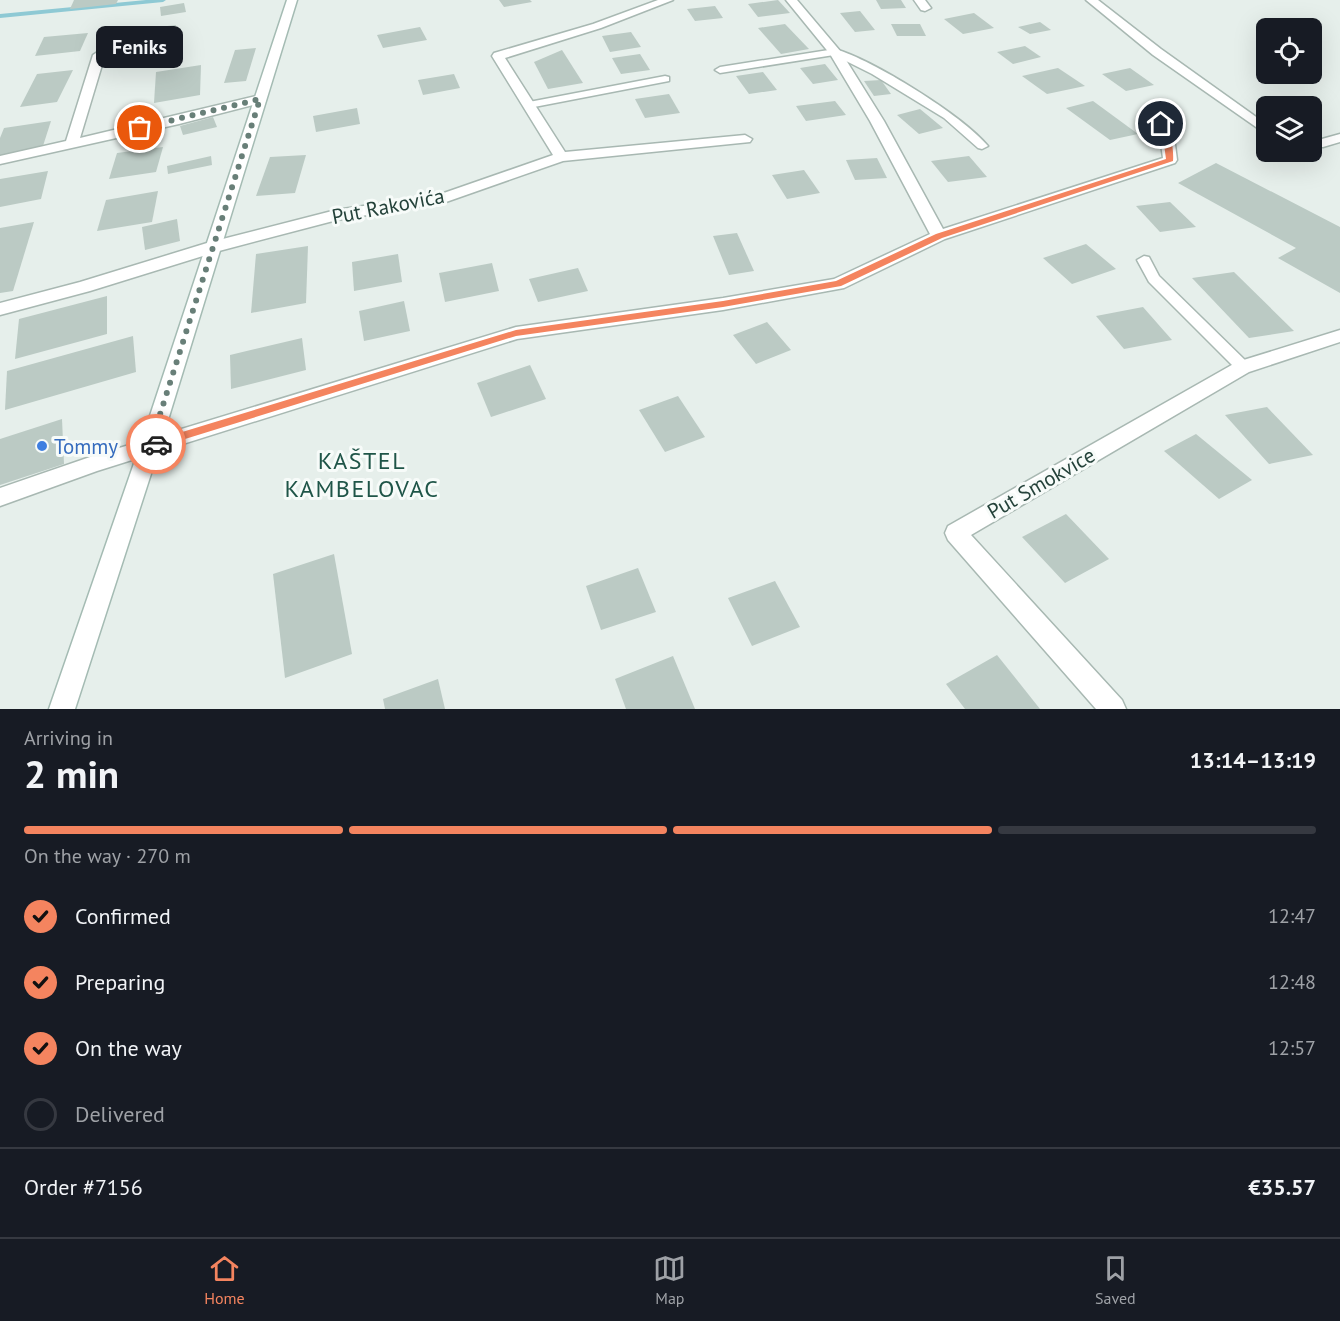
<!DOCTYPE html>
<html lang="en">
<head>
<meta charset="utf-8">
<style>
  body { margin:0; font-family:"PT Sans",sans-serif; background:#242831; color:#f1f3f6; height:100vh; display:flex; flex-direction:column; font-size:22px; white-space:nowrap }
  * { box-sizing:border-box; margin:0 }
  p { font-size:20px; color:#9ea1a6 }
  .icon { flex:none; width:33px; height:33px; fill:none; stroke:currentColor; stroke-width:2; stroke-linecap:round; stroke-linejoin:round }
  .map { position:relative; height:709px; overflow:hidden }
  .sheet { display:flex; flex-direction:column; background:#171b24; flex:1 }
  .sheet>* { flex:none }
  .tools { position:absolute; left:1256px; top:18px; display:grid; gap:12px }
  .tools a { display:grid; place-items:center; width:66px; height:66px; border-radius:9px; background:#171b24; box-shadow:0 6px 24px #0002; font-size:30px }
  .pin { position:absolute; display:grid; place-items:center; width:51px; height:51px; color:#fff; margin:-26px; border:3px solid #fff; border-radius:50%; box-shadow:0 2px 6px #0007 }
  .courier { position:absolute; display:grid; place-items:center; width:60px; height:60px; margin:-30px; border:4px solid #f4845f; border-radius:50%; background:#fff; color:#222; box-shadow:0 2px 8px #0007 }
  .bubble { position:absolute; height:42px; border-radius:9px; background:#171b24; box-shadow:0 6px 24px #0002; font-size:20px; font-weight:700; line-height:42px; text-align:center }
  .overview em { font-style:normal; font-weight:700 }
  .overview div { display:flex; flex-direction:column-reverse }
  .overview { display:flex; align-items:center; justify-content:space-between; height:102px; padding:0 24px }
  h1 { font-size:39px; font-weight:700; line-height:45px }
  .bar { display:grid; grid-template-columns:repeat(4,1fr); gap:9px 6px; align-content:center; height:72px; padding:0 24px }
  .bar i { height:8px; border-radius:4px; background:#363941 }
  .bar .active { background:#f4845f }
  .bar p { grid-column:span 4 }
  .line { display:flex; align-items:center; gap:15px; padding:0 24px; border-top:2px solid #363941 }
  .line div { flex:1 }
  ol { padding:0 24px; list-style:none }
  li { display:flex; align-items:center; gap:18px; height:66px }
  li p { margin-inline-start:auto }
  li .icon { padding:6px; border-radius:50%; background:#f4845f; color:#111; stroke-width:4 }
  li:last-child { color:#9ea1a6 }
  li i { width:33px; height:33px; border:3px solid #363941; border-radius:50% }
  .tab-bar { display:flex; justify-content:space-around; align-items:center; height:84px; border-top:2px solid #363941; background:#171b24; font-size:16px; color:#9ea1a6 }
  .tab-bar a { display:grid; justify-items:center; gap:3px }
  .tab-bar .active { color:#f4845f }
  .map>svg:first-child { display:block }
</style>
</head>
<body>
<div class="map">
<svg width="1340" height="709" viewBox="0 0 1340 709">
  <rect width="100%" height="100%" fill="#e6efeb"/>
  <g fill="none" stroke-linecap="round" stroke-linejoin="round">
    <polygon fill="#8ec9d4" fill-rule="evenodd" points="146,0 166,0 163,2 0,18 0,14"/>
  </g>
  <g fill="#bbcac4">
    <polygon points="74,0 118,0 116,4 70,9"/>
    <polygon points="499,0 530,0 532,2 504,7"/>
    <polygon points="778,0 790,13 758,17 748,4"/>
    <polygon points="876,0 901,0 906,8 881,9"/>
    <polygon points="184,3 186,12 161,16 160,7"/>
    <polygon points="715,6 723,18 695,21 687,9"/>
    <polygon points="860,11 875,30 855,32 840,13"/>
    <polygon points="974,13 994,28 963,34 944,19"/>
    <polygon points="1040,22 1051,30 1030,34 1018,27"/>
    <polygon points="785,24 809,49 781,54 758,28"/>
    <polygon points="891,24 920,24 926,36 897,36"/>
    <polygon points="176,25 167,56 128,61 140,29"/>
    <polygon points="420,27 427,40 383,48 377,35"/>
    <polygon points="631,32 641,47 610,52 602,36"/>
    <polygon points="88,33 80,51 35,56 44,37"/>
    <polygon points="1025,46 1041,57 1013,64 997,52"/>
    <polygon points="256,48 246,81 224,83 235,50"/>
    <polygon points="562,50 583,83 548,89 534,62"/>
    <polygon points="640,54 650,70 621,74 612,58"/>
    <polygon points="825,64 838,80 813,84 800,68"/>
    <polygon points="201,65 200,95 154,103 156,72"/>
    <polygon points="1058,68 1085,86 1047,94 1022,76"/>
    <polygon points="1130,68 1154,85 1126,91 1102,74"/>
    <polygon points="73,70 57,102 20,107 37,74"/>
    <polygon points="763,72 777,90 749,94 736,76"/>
    <polygon points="454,74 460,88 423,95 418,80"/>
    <polygon points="881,80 891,94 874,96 864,81"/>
    <polygon points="669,94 680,113 645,118 635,99"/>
    <polygon points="835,101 846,115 806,121 796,106"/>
    <polygon points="1093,101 1138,134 1110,140 1066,108"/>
    <polygon points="357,108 360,124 316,132 313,116"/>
    <polygon points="920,109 943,128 919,134 897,115"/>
    <polygon points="213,117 217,127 183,135 180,126"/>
    <polygon points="51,121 42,149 0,156 0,138 4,128"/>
    <polygon points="163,147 156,172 109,179 117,153"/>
    <polygon points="306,155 295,193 256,196 270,157"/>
    <polygon points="211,156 212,165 168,174 167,166"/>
    <polygon points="969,156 987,177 948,182 931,161"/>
    <polygon points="877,158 887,178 855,180 846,160"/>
    <polygon points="1216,163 1340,227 1340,293 1278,258 1296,248 1178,183"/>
    <polygon points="804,170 820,193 787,199 772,175"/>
    <polygon points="48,171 41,199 0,207 0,179"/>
    <polygon points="158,191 152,222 97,231 106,200"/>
    <polygon points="1170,202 1196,227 1160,232 1136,206"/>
    <polygon points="177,219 180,241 145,250 142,227"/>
    <polygon points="34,222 13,291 0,293 0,228"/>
    <polygon points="737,233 754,271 729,275 713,236"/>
    <polygon points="1086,244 1116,269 1072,284 1043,258"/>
    <polygon points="308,246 306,303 251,313 256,254"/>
    <polygon points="398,254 402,282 354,291 352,262"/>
    <polygon points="492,263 499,291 445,302 439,273"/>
    <polygon points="578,268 588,291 538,302 529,279"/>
    <polygon points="1234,272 1294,331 1249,338 1192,278"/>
    <polygon points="107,296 107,334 15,359 19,319"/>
    <polygon points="404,301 410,331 364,341 359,311"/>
    <polygon points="1143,307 1172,340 1124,349 1096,316"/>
    <polygon points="767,322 791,350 756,364 733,335"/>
    <polygon points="133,336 136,372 5,410 7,371"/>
    <polygon points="302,338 306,370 231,389 230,355"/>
    <polygon points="530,365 546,399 491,417 477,383"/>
    <polygon points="678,396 705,437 665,452 639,410"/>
    <polygon points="1267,407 1313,455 1269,464 1225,415"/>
    <polygon points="62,419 64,464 0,485 0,439"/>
    <polygon points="1196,434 1252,480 1219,499 1164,451"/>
    <polygon points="1066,514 1109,559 1065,583 1022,537"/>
    <polygon points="334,554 352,654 285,678 273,574"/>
    <polygon points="638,568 656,612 601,630 586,586"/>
    <polygon points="775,581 800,627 752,646 728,598"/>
    <polygon points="997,655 1040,709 965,709 946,684"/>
    <polygon points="673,656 695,709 626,709 615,679"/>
    <polygon points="438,679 445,709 385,709 383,699"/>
  </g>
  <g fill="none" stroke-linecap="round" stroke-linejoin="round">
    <g stroke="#a8b8b2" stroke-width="3">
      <g id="service">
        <path d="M 835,49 C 873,60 962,115 988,146 L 982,149 L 978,148 L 944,118 L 872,74 L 834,55 L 720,73 L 715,70 L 720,67 Z"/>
        <polygon points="665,76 669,77 669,81 529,108 524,105 529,102"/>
        <polygon points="1144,256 1149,257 1159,276 1248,363 1251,367 1248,371 1238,371 1149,282 1137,260"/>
      </g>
    </g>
    <g stroke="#a8b8b2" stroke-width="3">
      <g id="minor">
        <polygon points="658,0 673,0 601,28 505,58 565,152 745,135 752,139 750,142 563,161 446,202 337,220 219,251 90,291 0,315 0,303 80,282 207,243 336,210 438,195 553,155 492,56 494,53 593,24"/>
        <polygon points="786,0 797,0 841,52 884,121 943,229 1163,158 1160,137 1148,111 1150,108 1160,108 1162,111 1174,137 1177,160 1175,163 945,239 844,288 723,310 517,339 97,471 0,506 0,488 93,456 516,327 723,298 834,279 930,234 870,121 830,54"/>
        <polygon points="914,0 925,0 931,8 925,11 921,10"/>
        <polygon points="1086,0 1098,0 1161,49 1266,124 1266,134 1153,55"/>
        <polygon points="99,51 105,55 80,138 260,95 266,99 265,102 179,124 0,164 0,156 66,141 93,55"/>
        <polygon points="1340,134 1340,142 1323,147 1311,147 1311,139 1322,139"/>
        <polygon points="1340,330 1340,342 1249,372 971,535 1122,700 1126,709 1096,709 948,540 945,533 948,526 1237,362"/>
      </g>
    </g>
    <g stroke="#a4bbb3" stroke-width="3">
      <polygon id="secondary" points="287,0 297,0 160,446 75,709 49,709 140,446"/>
    </g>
    <use href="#service" fill="#fff" fill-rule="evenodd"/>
    <use href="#minor" fill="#fff" fill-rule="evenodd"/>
    <use href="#secondary" fill="#fff" fill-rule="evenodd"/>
  </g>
  <path fill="#f4845f" d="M 1161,122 C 1171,129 1174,149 1173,161 L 942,238 L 841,286 L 723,307 L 516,336 L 156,448 L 151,444 L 156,440 L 516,330 L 723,301 L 836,281 L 936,234 L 1166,159 L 1163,137 L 1157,124 Z"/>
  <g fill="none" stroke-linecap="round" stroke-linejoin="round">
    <polyline stroke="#687f78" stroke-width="6" stroke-dasharray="0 10.8" points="140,128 260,99 150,446 156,444"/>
  </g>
  <circle fill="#3f7fe0" stroke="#f7fbf9" stroke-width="2" cx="42" cy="446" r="6"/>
  <g text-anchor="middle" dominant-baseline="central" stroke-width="6" stroke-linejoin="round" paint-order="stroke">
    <g font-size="21" fill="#24423a" stroke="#f7fbf9">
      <text transform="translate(388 206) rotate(-11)">Put Rakovića</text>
      <text transform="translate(1041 483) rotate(-30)">Put Smokvice</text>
    </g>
    <g font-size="21" fill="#366cbe" stroke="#f7fbf9" text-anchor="start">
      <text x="54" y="446">Tommy</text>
    </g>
    <g font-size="24" letter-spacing="1.5" fill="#1f5548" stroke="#f7fbf9">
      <text x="362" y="460">KAŠTEL<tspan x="362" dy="28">KAMBELOVAC</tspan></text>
    </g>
  </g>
</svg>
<div class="tools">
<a><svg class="icon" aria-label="locate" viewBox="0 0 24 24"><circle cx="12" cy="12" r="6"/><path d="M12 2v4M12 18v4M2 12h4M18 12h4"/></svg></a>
<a><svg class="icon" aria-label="layers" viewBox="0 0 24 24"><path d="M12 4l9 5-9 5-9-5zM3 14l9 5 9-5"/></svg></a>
</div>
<div class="pin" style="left:140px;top:128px;background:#ea580c"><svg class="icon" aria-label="bag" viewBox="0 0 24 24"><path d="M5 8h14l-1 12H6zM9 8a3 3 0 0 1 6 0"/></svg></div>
<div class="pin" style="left:1161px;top:124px;background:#1f2937"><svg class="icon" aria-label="home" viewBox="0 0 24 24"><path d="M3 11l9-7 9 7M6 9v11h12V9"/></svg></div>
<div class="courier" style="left:156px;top:444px"><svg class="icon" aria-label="car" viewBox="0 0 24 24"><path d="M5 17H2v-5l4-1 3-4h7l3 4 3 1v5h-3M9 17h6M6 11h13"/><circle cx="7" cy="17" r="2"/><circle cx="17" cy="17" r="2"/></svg></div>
<div class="bubble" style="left:96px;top:26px;width:87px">Feniks</div>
</div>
<section class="sheet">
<div class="overview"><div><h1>2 min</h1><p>Arriving in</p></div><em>13:14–13:19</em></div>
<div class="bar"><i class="active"></i><i class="active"></i><i class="active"></i><i></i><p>On the way · 270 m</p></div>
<ol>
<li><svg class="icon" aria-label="check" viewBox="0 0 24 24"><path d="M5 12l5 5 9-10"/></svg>Confirmed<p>12:47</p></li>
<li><svg class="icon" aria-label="check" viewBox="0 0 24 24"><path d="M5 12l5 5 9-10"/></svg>Preparing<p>12:48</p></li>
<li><svg class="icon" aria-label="check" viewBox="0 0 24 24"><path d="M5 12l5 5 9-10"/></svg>On the way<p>12:57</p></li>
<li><i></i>Delivered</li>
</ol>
<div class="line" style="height:78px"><div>Order #7156</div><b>€35.57</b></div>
</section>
<nav class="tab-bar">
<a class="active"><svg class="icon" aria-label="home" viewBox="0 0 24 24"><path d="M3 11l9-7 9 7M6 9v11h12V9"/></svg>Home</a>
<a><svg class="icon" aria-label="map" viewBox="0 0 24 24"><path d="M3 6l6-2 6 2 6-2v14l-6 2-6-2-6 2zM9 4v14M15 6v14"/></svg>Map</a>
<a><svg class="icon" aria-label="saved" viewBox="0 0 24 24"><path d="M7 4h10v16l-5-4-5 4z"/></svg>Saved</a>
</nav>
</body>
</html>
